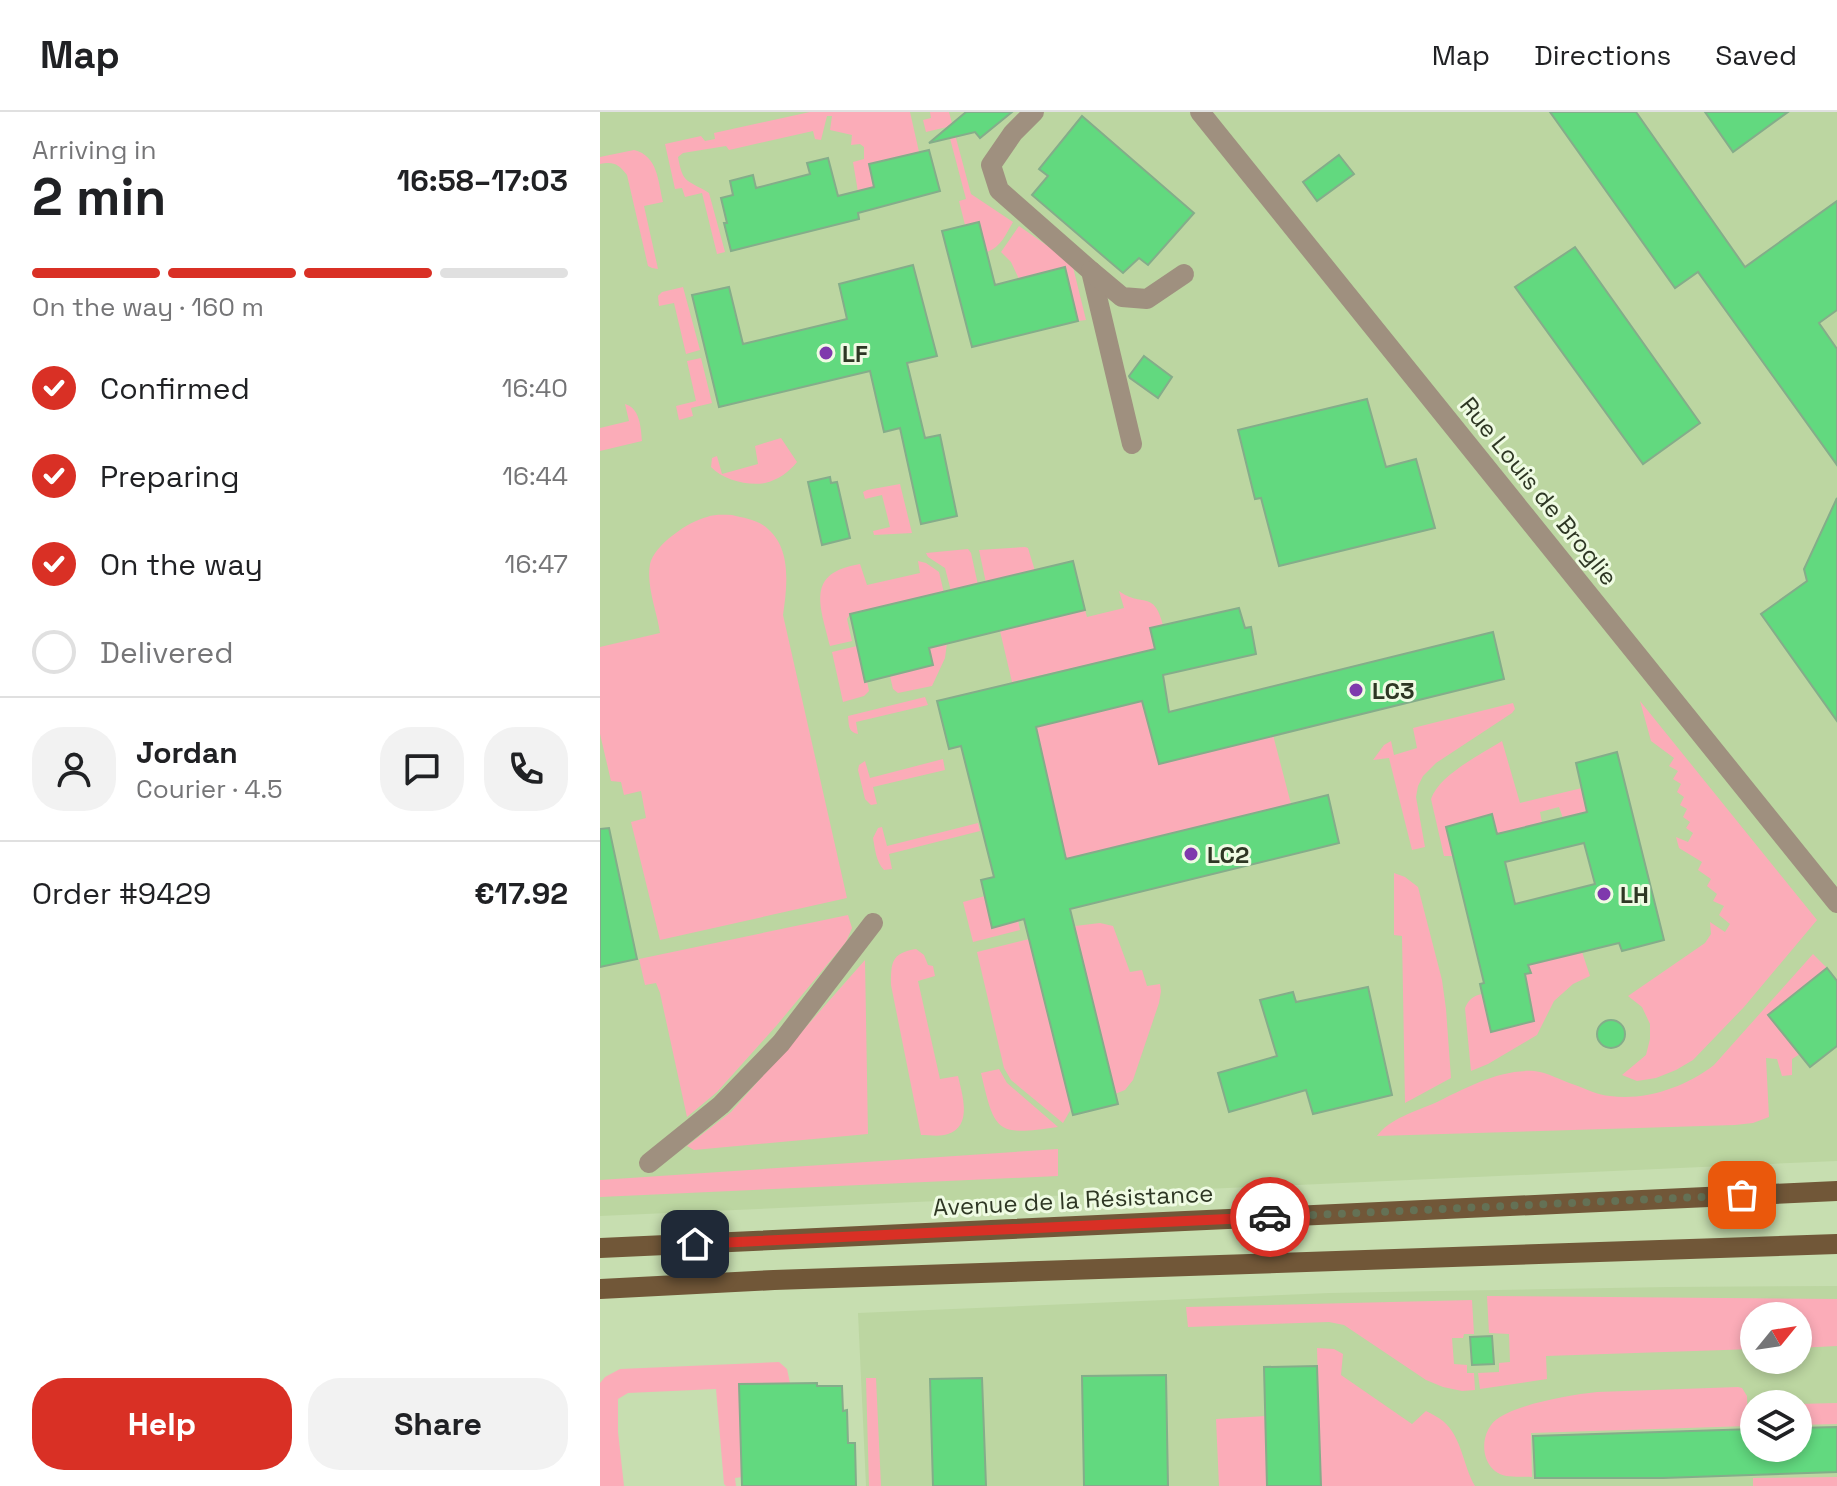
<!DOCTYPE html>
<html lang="en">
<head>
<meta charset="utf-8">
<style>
  body { margin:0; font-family:"Space Grotesk",sans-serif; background:#f2f2f2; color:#202124; height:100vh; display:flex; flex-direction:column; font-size:30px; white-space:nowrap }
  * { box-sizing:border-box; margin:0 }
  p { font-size:26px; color:#757577 }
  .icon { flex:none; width:44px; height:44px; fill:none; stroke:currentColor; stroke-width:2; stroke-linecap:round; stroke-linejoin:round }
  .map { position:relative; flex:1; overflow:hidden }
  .panel { display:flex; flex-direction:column; background:#fff; width:600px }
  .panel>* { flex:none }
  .needle { width:52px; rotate:60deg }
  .buttons { position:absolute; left:1140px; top:1190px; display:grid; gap:16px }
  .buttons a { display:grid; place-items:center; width:72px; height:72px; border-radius:50%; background:#fff; box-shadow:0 4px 12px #0003; font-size:40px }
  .pin { position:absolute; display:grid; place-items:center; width:68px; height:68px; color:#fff; margin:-34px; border-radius:16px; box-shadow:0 4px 12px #0006 }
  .courier { position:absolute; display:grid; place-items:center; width:80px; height:80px; margin:-40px; border:6px solid #d93025; border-radius:50%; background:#fff; color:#222; box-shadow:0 2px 10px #0007 }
  .head em { font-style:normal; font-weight:600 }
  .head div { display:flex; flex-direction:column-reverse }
  .head { display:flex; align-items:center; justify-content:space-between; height:136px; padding:0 32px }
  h1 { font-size:52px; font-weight:600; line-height:60px }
  .bar { display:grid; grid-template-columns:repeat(4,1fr); gap:12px 8px; align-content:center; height:96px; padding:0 32px }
  .bar i { height:10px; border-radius:6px; background:#e0e0e0 }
  .bar .on { background:#d93025 }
  .bar p { grid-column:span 4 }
  .line { display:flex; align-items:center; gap:20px; padding:0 32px; border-top:2px solid #e0e0e0 }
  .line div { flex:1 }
  .round { display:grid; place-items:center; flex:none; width:84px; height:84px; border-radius:32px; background:#f2f2f2 }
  ol { padding:0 32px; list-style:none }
  li { display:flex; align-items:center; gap:24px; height:88px }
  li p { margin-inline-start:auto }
  li .icon { padding:8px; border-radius:50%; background:#d93025; color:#fff; stroke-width:4 }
  li:last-child { color:#757577 }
  li i { width:44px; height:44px; border:4px solid #e0e0e0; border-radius:50% }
  .action { display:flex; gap:16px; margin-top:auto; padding:16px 32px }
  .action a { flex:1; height:92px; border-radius:32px; background:#d93025; color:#fff; font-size:32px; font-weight:600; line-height:92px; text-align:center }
  .action a+a { background:#f2f2f2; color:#202124 }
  header { display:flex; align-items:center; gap:48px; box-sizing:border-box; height:112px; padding:0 40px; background:#fff; border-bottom:2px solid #e0e0e0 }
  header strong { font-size:38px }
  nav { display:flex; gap:44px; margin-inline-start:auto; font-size:28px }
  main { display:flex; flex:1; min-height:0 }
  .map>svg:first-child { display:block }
</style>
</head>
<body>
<header>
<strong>Map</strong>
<nav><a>Map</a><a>Directions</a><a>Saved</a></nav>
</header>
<main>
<section class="panel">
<div class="head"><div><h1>2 min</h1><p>Arriving in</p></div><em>16:58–17:03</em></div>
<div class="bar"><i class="on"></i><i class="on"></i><i class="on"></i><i></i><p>On the way · 160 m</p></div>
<ol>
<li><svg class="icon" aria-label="check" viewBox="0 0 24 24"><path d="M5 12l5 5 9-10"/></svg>Confirmed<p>16:40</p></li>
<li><svg class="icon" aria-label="check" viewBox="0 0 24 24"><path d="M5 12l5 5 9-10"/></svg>Preparing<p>16:44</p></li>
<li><svg class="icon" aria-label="check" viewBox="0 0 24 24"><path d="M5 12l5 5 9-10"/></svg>On the way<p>16:47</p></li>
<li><i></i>Delivered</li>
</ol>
<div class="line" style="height:144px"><a class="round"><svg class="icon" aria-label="person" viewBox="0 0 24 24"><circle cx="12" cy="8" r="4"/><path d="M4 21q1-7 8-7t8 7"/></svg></a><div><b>Jordan</b><p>Courier · 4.5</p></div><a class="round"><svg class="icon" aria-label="chat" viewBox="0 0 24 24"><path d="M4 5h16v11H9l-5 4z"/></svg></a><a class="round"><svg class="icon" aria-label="phone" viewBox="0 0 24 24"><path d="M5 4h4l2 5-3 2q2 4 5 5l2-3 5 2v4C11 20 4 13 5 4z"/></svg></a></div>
<div class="line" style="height:104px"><div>Order #9429</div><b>€17.92</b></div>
<div class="action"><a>Help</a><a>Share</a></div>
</section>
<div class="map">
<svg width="1237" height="1374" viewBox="0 0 1237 1374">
  <rect width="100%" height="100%" fill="#c7deb0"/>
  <g fill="#bcd6a1" fill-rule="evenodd">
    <polygon points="0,0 1237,0 1237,1049 0,1104"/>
    <path d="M 1237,1174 L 1237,1374 L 266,1374 L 258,1201 L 729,1181 L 1068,1175 ZM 1154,1204 L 1198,1204 L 1198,1248 L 1154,1248 ZM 1154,1292 L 1198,1292 L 1198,1336 L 1154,1336 Z"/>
  </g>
  <g fill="#fbacb8">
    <path d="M 210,0 L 310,0 L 322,53 L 309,42 L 269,52 L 274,75 L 258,80 L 253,50 L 264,47 L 264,35 L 260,32 L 251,33 L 252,23 L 230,18 L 232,4 L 227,4 L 221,28 L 215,27 L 213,19 L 129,38 L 126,34 L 83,41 L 78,45 C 83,73 87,67 109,81 L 125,140 L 117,142 L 102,81 L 85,85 L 82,76 L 75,77 L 65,32 L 101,24 L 105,29 L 115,27 L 114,21 Z"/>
    <path d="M 330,0 L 349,0 L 371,82 L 413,110 C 406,122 401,135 387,140 L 386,138 L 379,110 L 365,113 L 359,89 L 366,87 L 347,15 L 326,20 L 323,8 L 331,6 Z"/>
    <path d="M 34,38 C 58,44 58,69 63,90 L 44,94 L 58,157 L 52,156 L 48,154 L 27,63 C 19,52 13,49 0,52 L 0,45 Z"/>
    <polygon points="419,114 472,151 486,208 478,209 465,156 419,167 411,150 401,140"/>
    <polygon points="83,175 100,238 86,242 74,191 59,194 58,184 62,180"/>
    <polygon points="101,246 112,291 91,296 93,304 79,308 76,294 96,289 87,249"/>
    <path d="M 25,292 C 40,296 41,316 42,329 L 0,339 L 0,316 L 29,309 Z"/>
    <path d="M 181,326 L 197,350 C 189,360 178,368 165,371 C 148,374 123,368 111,355 L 112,346 L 117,344 L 122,362 L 158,352 L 155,334 Z"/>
    <polygon points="300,372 312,421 274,423 273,419 290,415 282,383 265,387 263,380 267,378"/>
    <path d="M 132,403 C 144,406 159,408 168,417 C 192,438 187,475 183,503 L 247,786 L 60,828 L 31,710 L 46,706 L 41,679 L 24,683 L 21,670 L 11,669 L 0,622 L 0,535 L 60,521 C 57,499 46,474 50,452 C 54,433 89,409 107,405 C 115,402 124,403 132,403 Z"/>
    <polygon points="425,435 428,436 435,459 386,471 379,438"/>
    <polygon points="368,437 371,441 378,473 351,479 345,456 328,445 326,441"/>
    <path d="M 318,449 L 326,451 L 339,460 L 344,481 L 315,486 L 250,502 L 247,507 L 252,529 L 230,534 C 220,493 205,461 260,452 L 267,473 L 320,461 Z"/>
    <path d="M 519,479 C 542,496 554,477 563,513 L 550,516 L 555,537 L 412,570 L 400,519 L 485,498 L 487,505 L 524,496 Z"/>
    <polygon points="347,531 345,546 332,574 298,581 293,577 290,564 333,553 329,536"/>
    <polygon points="257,534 265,569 267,569 269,579 264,584 243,590 232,540"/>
    <path d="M 325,585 L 328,593 L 256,610 L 258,622 C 248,620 249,613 248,604 Z"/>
    <polygon points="550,587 547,606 559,651 673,623 691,692 443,753 459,715 444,649 411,621"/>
    <polygon points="1040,589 1217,808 1144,895 1093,948 1076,958 1056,966 1037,969 1022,963 1046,943 1050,927 1050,912 1042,895 1028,884 1105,831 1111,822 1110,810 1125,820 1130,812 1119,803 1124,794 1113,789 1117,782 1107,774 1111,767 1098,758 1102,750 1079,736 1076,725 1088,730 1093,721 1086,716 1090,710 1083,705 1087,697 1080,693 1084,685 1077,680 1081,672 1073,667 1078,659 1069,654 1074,646 1051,629"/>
    <polygon points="913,591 915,597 912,601 836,651 823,664 818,674 816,685 825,735 812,738 789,646 773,648 784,633 791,629 794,643 817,636 813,616"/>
    <path d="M 902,629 L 920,691 L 982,676 L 987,700 L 963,706 L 959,695 L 940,700 L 942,711 L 854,744 L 844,744 L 831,687 C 839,663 880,643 902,629 Z"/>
    <polygon points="343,647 345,658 273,675 277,692 271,693 265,687 258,658 259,653 265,649 270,666"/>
    <path d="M 378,711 L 380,719 L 289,742 L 292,757 L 284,758 C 276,750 275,737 273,726 L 278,716 L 282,715 L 287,734 Z"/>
    <polygon points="794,761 805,765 818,775 842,868 846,897 851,966 805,991 802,824 794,823"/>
    <polygon points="385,784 418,808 420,818 373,830 363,790"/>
    <polygon points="248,803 252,816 246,830 177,913 117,980 87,1005 60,881 56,871 45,873 39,847"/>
    <polygon points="500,811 513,814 530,860 542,858 547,874 560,872 561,879 559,891 533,968 525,978 515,982 475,814"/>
    <polygon points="429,827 471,997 463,1011 411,968 404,956 377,840"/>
    <path d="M 316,837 L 324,843 L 328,853 L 333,854 L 335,864 L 318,869 L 340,967 L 358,964 C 362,982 373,1014 348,1022 C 340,1025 329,1023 321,1023 L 291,873 C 291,851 291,841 316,837 Z"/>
    <path d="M 982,840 L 990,864 L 973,872 L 954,889 L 937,923 L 888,952 L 871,959 L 865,896 C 869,887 873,884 882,882 L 892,920 L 934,909 L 925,863 L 930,861 L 928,853 Z"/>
    <path d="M 1213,842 L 1227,856 L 1200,942 L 1192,947 L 1192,963 L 1182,964 L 1177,947 L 1166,946 L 1169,1005 L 1153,1011 L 1135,1013 L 777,1024 C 789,1007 816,999 835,991 C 865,976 900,957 934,959 C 947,960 962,969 975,973 C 986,977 998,983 1010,984 C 1045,989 1086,975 1114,953 Z"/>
    <polygon points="265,848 268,1022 94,1038 87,1034 131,1000"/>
    <path d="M 399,957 L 407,971 L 458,1015 C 396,1024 395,1021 381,961 Z"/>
    <polygon points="458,1037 458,1064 0,1085 0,1068"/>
    <polygon points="887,1184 1237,1187 1237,1234 1198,1236 1198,1204 1154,1204 1154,1237 946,1244 947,1267 880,1277 878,1261 899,1260 899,1251 910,1250 909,1222 889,1221"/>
    <polygon points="872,1188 874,1222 864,1222 863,1226 852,1226 854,1252 867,1253 867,1261 874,1261 875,1278 862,1279 843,1275 826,1268 744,1213 729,1210 588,1215 586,1195"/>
    <path d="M 717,1236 L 734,1237 L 743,1242 L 741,1263 L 812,1312 L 826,1299 C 832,1302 838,1305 843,1309 C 862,1325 863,1354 875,1374 L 721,1374 Z"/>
    <polygon points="179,1250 187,1257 190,1271 139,1273 142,1365 135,1366 136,1374 126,1374 124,1372 116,1277 28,1281 18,1287 18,1320 24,1374 0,1374 0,1271 5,1265 20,1257"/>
    <polygon points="266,1266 276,1266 281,1374 269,1374"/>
    <path d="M 1138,1275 L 1142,1276 L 1147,1284 L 1148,1314 L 931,1321 L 932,1365 C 920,1364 905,1367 895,1359 C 878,1345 882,1315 900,1305 C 923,1291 970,1283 997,1280 Z"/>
    <polygon points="1237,1291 1237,1312 1198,1313 1198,1292"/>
    <polygon points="666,1304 667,1374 619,1374 616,1307"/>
    <polygon points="1237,1365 1237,1374 1153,1374 1153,1366"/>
  </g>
  <g fill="#62d97f" stroke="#84ad8a" stroke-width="2" fill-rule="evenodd">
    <polygon points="366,0 412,0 380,26 375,20 329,31"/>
    <polygon points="950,0 1036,0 1145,155 1237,89 1237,198 1219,211 1237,237 1237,353 1098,160 1075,176"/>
    <polygon points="1105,0 1188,0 1133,40"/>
    <polygon points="482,4 594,101 548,153 539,146 523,161 432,83 448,64 439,57"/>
    <polygon points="329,38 340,79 258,101 259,107 131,139 124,111 127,111 121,86 133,83 130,69 153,63 156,76 210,62 207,51 228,46 238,84 274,75 269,52"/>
    <polygon points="739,43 754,62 717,89 703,70"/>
    <polygon points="379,110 395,173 465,155 478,209 372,235 342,119"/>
    <polygon points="975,135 1100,311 1043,352 915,175"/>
    <polygon points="313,153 337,244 307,251 325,326 340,323 357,404 321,412 300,316 284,320 270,259 119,295 92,183 129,175 143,232 247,207 239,172"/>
    <polygon points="544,244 572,265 558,286 530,266 529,264"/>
    <polygon points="767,287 786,355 816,347 835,416 679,454 661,386 655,387 638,318"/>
    <polygon points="230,365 231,371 237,370 250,426 222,433 208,370"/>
    <polygon points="1237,386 1237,609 1161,502 1207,469 1204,457"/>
    <polygon points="473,449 485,498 329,536 333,553 265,570 250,502"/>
    <polygon points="639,496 645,516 651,515 656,542 563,563 569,600 893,520 904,567 559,652 542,589 436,615 466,747 728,683 739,731 470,797 518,992 473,1003 424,807 392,816 381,768 394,765 361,634 349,637 337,589 555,537 550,516"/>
    <path d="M 1017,640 L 1064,828 L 1022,839 L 1019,831 L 928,853 L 931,861 L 925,862 L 934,909 L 891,920 L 880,872 L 884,871 L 846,715 L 892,702 L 897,722 L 987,700 L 976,651 ZM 984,731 L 995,772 L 915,792 L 905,750 Z"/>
    <polygon points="9,716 37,847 0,855 0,717"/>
    <polygon points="1227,856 1237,869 1237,934 1210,955 1168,903"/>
    <polygon points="768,875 792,983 713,1002 706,978 629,1000 618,961 677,944 660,888 693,880 696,890"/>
    <circle cx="1011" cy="922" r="14"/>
    <polygon points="892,1224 894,1252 872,1253 870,1225"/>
    <polygon points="717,1254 721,1374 667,1374 664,1255"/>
    <polygon points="566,1263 568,1374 484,1374 482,1264"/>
    <polygon points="382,1266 386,1374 333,1374 330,1267"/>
    <polygon points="217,1271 217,1274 242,1274 243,1299 247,1298 248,1331 255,1331 256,1374 142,1374 139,1272"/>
    <polygon points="1237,1315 1237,1360 1063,1366 935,1366 933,1324 1154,1317 1154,1336 1198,1336 1198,1316"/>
  </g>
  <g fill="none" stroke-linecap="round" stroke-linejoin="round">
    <g stroke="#9f907f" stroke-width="20">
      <polyline points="434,0 413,21 391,53 399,78 491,159 532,332"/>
      <polyline points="600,0 1237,791"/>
      <polyline points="491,159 522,185 547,187 584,162"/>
      <polyline points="49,1051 121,993 181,931 273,811"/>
    </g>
    <g stroke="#715738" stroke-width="20">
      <polyline points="0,1136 1237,1079"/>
      <polyline points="0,1177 174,1168 1237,1132"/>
    </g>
  </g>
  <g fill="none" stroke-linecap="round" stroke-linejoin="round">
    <polyline stroke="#647155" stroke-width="8" stroke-dasharray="0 14.4" points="670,1105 1142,1083"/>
    <polyline stroke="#d93025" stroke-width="10" points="95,1132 670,1105"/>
  </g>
  <g fill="#7f39ad" stroke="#effbe3" stroke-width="3">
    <circle cx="226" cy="241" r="8"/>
    <circle cx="756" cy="578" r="8"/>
    <circle cx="591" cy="742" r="8"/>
    <circle cx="1004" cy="782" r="8"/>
  </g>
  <g text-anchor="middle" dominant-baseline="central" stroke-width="6" stroke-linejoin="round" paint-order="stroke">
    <g font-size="24" font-weight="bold" fill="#2e3724" stroke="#effbe3" text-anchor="start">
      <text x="242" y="241">LF</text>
      <text x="772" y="578">LC3</text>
      <text x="607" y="742">LC2</text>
      <text x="1020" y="782">LH</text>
    </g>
    <g font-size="24" fill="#2e3724" stroke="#effbe3">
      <text transform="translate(939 379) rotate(51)">Rue Louis de Broglie</text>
      <text transform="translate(473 1088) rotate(-3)">Avenue de la Résistance</text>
    </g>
  </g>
</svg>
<div class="buttons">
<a><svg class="needle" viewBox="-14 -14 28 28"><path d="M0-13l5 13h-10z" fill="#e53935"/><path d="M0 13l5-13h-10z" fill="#757577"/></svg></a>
<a><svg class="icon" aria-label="layers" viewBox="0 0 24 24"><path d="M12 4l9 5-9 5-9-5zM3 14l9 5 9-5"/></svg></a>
</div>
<div class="pin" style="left:1142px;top:1083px;background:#ea580c"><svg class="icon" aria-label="bag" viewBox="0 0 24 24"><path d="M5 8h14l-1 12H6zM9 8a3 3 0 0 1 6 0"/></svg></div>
<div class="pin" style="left:95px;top:1132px;background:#1f2937"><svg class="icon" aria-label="home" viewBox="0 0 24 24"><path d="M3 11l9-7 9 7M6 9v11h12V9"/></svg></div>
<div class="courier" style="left:670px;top:1105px"><svg class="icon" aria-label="car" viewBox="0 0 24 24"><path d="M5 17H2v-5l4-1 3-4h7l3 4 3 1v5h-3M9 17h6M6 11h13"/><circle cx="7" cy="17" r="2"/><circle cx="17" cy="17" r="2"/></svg></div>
</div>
</main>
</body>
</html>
